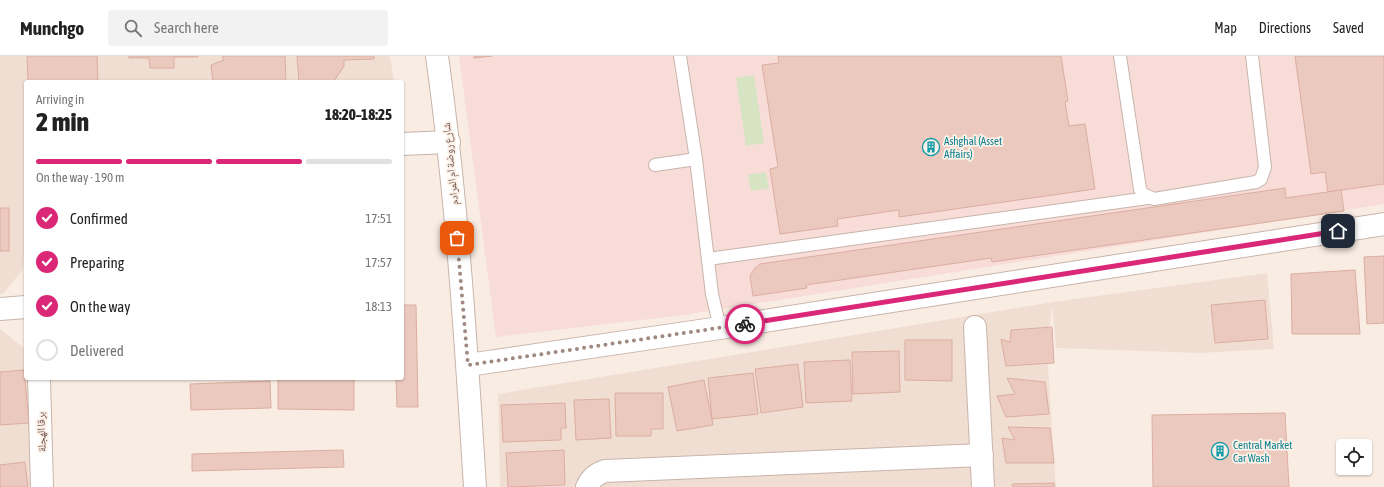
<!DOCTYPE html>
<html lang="en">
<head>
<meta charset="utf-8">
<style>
  body { margin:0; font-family:"Asap Condensed","Noto Naskh Arabic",sans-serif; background:#f2f2f2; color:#222; height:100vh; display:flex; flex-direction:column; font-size:15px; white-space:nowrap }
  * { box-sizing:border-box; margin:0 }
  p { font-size:13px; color:#767676 }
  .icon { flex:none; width:22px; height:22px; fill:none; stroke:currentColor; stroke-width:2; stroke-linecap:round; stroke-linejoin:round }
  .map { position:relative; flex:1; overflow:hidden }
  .panel { position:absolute; left:24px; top:24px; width:380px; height:300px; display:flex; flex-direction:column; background:#fff; border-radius:4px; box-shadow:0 1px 3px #0004 }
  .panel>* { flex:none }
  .fabs { position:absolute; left:1336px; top:383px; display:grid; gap:8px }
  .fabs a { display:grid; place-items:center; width:36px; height:36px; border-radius:4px; background:#fff; box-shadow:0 1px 3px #0004; font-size:20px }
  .pin { position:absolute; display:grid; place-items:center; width:34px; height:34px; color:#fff; margin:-17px; border-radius:8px; box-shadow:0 2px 6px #0006 }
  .courier { position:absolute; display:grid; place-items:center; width:40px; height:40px; margin:-20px; border:3px solid #db2777; border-radius:50%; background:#fff; color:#222; box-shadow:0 1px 5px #0007 }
  .overview em { font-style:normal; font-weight:800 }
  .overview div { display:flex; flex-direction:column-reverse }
  .overview { display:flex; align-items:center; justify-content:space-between; height:68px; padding:0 12px }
  h1 { font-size:26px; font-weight:800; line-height:30px }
  .bar { display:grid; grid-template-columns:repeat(4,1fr); gap:6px 4px; align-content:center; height:48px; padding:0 12px }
  .bar i { height:5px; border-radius:3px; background:#e0e0e0 }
  .bar .selected { background:#db2777 }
  .bar p { grid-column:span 4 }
  ol { padding:0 12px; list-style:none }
  li { display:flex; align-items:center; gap:12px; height:44px }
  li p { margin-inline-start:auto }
  li .icon { padding:4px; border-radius:50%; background:#db2777; color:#fff; stroke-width:4 }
  li:last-child { color:#767676 }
  li i { width:22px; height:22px; border:2px solid #e0e0e0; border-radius:50% }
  header { display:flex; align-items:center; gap:24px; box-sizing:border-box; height:56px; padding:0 20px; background:#fff; border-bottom:1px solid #e0e0e0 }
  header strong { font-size:19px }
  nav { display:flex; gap:22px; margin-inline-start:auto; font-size:14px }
  .search { width:280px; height:36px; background:#f2f2f2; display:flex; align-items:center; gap:10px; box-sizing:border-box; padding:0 14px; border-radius:4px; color:#767676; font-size:15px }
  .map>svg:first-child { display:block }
</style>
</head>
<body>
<header>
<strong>Munchgo</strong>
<div class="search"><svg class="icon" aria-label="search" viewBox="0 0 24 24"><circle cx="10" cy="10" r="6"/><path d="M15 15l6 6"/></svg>Search here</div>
<nav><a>Map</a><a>Directions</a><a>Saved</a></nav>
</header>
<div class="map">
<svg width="1384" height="431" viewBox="0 0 1384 431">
  <rect width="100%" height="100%" fill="#f9ede3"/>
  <g fill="#f0ded2">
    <polygon points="0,0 390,0 394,26 26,26 26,159 23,213 3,238 0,238"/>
    <polygon points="1267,217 1274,293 1200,297 1056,292 1052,249 1047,297 1056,431 500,431 498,338 1053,246"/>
    <polygon points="0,273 26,294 26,322 31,322 35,431 0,431"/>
  </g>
  <polygon fill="#f8dcd8" points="459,0 1384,0 1384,148 684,259 496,281"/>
  <g fill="#d6e4c4">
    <polygon points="754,19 764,87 746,90 736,22"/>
    <polygon points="766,116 769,132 751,135 748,119"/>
  </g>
  <g fill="#ebc9be" stroke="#dcada0">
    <polygon points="27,0 97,0 98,26 28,26"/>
    <polygon points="129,0 198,0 198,1 174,1 174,12 150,12 149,2 129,2"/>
    <polygon points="222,0 285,0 286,26 213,26 211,9 224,4"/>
    <polygon points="297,0 374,0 374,3 344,4 344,10 334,25 299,26"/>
    <polygon points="474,0 492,0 474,2"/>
    <polygon points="778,0 1061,0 1068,45 1065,46 1069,70 1085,68 1095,133 899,161 899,154 837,163 838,170 780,178 770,113 778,111 762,9 779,7"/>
    <polygon points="1295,0 1384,0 1384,128 1328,136 1325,116 1311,118"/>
    <polygon points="1285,132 1286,142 1341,134 1344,155 992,206 991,202 806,229 807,232 753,240 750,220 755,212 760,208"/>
    <rect x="0" y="152" width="9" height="43"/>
    <polygon points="1384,200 1384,267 1367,268 1364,201"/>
    <polygon points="1355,214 1360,278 1292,278 1291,218"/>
    <polygon points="1265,244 1268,283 1215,287 1211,249"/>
    <polygon points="402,249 416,249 418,351 397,351 396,322 402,322"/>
    <polygon points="1052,271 1054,307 1006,310 1001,283 1010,286 1011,274"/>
    <polygon points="905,284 952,284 952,325 905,324"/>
    <polygon points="899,295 900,336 853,338 852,296"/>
    <polygon points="850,304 852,345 806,347 804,306"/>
    <polygon points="798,308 803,351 761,357 755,313"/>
    <polygon points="24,314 29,367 0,369 0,316"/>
    <polygon points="753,317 758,358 712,363 708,322"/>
    <polygon points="278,322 354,322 354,354 278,353"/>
    <polygon points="1007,322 1045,326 1049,358 1006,361 997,340 1015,338"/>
    <polygon points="704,324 713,369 677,375 668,331"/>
    <polygon points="270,325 271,352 191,354 190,328"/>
    <polygon points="615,337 663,337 663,373 651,373 651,380 616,380"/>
    <polygon points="609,343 611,382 576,384 574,344"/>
    <polygon points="565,347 566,372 561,372 561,384 503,386 501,349"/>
    <polygon points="1285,357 1289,431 1153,431 1152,359"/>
    <polygon points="1008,371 1050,372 1054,407 1006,407 1002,382 1015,384"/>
    <polygon points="343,394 344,411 192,415 192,398"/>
    <polygon points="564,394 565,429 508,431 506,397"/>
    <polygon points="25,406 28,431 0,431 0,409"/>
    <polygon points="1054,427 1054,431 1013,431 1012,428"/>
  </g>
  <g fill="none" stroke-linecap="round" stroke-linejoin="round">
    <g stroke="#c8b4ab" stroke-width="14">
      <g id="lane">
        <polyline points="680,0 696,103 712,238 720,272"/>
        <polyline points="1120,0 1140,133 1143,138 1154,143 1256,126 1261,123 1265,111 1252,0"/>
        <polyline points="655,109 696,103"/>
        <polyline points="708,203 1148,142"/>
      </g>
    </g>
    <g stroke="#c8b4ab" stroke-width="24">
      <g id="street">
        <path d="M 437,0 C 457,143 466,287 475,431"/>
        <polyline points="402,88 449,86"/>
        <polyline points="0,253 26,251"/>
        <polyline points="975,271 983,431"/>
        <polyline points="468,309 720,272 1384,168"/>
        <polyline points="39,322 42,431"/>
        <path d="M 587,431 C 591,422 596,418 605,415 L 982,399"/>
      </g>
    </g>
    <use href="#lane" stroke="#fff" stroke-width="12"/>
    <use href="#street" stroke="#fff" stroke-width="22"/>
  </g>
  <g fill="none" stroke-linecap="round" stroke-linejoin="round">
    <polyline stroke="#9f8981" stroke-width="4" stroke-dasharray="0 7.2" points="457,182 468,309 745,268"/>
    <polyline stroke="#db2777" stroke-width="5" points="745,268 1338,175"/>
  </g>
  <defs>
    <g id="building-ring" transform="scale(0.9)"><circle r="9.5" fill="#fcf1e9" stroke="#0f9aa8" stroke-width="1.5"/><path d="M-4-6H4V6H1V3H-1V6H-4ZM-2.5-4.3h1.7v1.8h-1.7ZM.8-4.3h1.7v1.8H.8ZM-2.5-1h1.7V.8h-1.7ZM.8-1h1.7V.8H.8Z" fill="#0f9aa8"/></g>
  </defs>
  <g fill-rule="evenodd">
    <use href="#building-ring" x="931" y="91"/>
    <use href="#building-ring" x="1220" y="395"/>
  </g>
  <g text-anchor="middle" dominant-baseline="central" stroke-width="3.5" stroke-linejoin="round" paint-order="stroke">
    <g font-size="11" fill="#0d838f" stroke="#fcf1e9" text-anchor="start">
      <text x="944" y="85">Ashghal (Asset<tspan x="944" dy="13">Affairs)</tspan></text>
      <text x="1233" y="389">Central Market<tspan x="1233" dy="13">Car Wash</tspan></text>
    </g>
    <g font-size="11" fill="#6e534c" stroke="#fcf1e9">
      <text transform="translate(450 108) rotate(-96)">شارع روضة ام المرادم</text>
      <text transform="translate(41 376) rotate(-92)">برقا الهجلة</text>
    </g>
  </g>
</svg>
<div class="fabs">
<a><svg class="icon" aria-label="locate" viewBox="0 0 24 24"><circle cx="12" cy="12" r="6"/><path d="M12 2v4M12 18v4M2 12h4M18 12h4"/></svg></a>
</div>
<div class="pin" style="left:457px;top:182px;background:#ea580c"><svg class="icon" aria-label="bag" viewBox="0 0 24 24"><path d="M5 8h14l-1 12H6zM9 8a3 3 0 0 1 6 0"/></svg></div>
<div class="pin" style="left:1338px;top:175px;background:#1f2937"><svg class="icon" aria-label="home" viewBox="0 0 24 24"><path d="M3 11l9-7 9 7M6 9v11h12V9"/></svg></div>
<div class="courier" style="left:745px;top:268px"><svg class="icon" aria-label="bike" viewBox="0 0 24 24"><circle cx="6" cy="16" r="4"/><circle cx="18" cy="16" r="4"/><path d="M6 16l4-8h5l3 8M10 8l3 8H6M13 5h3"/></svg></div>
<section class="panel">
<div class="overview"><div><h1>2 min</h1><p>Arriving in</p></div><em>18:20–18:25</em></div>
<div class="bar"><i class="selected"></i><i class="selected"></i><i class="selected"></i><i></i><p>On the way · 190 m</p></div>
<ol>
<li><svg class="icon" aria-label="check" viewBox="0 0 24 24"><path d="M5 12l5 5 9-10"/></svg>Confirmed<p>17:51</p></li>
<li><svg class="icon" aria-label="check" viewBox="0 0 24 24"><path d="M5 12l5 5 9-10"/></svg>Preparing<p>17:57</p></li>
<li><svg class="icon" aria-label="check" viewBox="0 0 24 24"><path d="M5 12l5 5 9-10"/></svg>On the way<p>18:13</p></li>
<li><i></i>Delivered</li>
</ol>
</section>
</div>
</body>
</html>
